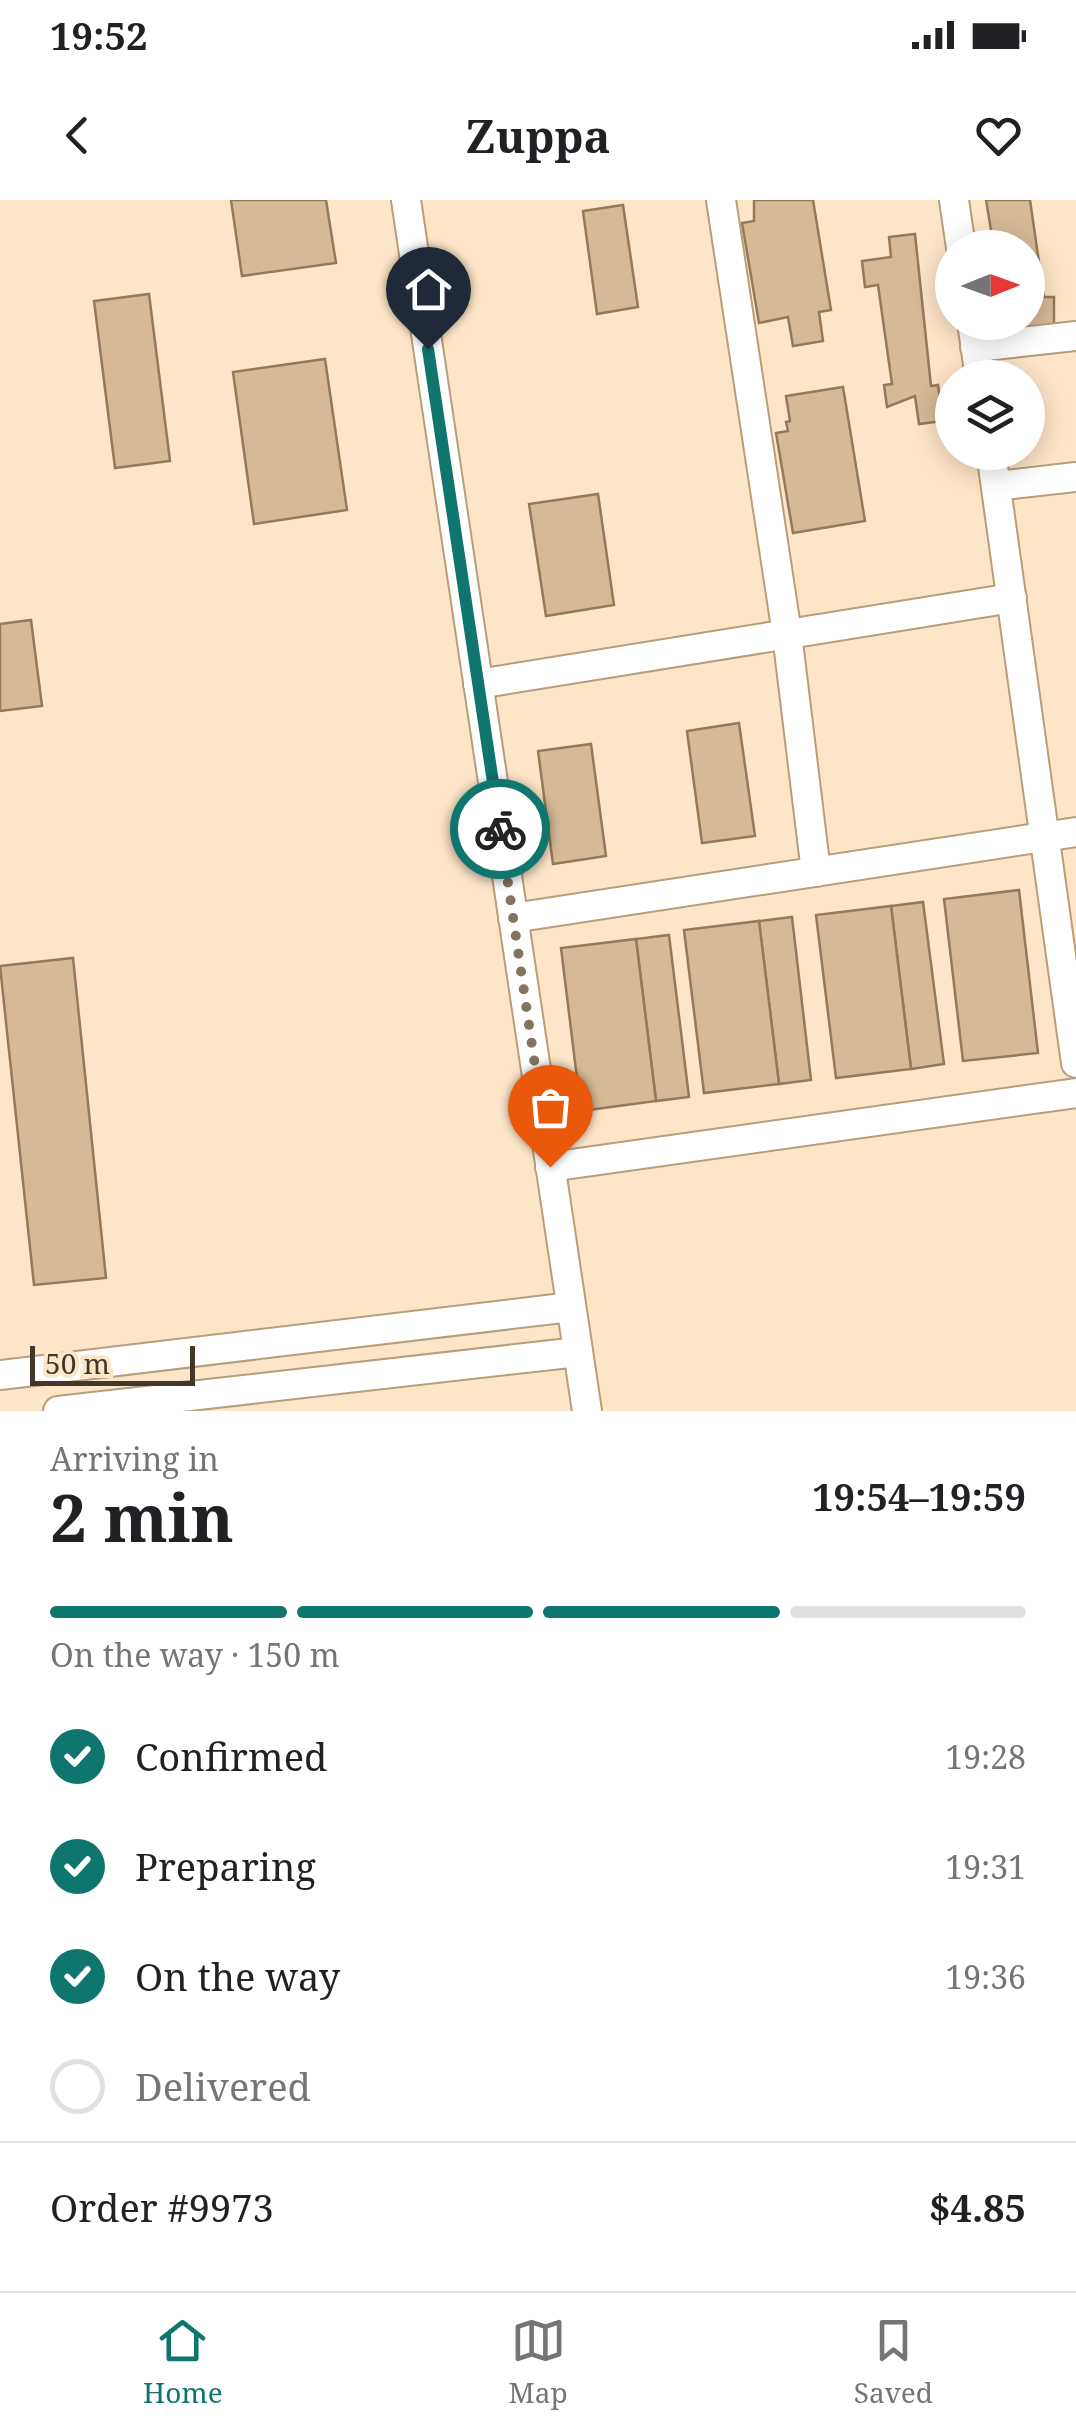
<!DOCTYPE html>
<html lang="en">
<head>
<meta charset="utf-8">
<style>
  body { margin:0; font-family:"Noto Serif",serif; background:#f6f6f6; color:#202124; height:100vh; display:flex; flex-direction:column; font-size:38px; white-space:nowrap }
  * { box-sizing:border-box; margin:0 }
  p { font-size:32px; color:#757577 }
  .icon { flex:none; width:55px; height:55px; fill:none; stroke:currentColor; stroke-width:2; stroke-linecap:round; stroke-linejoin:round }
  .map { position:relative; height:1211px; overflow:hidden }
  .drawer { display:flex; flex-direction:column; background:#fff; flex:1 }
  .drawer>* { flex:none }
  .needle { width:65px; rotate:89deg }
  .controls { position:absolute; left:935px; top:30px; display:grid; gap:20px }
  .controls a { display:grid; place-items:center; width:110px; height:110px; border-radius:50%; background:#fff; box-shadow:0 5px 25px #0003; font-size:50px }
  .scale { position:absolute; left:30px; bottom:25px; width:165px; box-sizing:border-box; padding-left:10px; border:5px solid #423728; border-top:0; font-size:28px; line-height:35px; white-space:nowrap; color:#423728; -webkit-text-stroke:8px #fde5c8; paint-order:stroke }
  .pin { position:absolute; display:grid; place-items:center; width:85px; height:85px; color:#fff; margin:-102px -42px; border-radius:50% 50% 50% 0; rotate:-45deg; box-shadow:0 0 10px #0007 }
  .pin .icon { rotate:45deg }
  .courier { position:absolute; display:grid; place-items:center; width:100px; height:100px; margin:-50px; border:8px solid #0f766e; border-radius:50%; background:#fff; color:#222; box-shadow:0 2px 12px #0007 }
  .overview em { font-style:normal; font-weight:700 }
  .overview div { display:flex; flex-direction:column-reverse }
  .overview { display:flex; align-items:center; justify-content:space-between; height:170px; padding:0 50px }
  h1 { font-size:65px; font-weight:700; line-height:75px }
  .bar { display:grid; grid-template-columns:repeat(4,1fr); gap:15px 10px; align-content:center; height:120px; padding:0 50px }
  .bar i { height:12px; border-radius:8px; background:#e0e0e0 }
  .bar .on { background:#0f766e }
  .bar p { grid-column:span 4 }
  .line { display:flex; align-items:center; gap:25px; padding:0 50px; border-top:2px solid #e0e0e0 }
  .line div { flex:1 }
  ol { padding:0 50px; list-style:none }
  li { display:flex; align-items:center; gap:30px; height:110px }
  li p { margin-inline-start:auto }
  li .icon { padding:10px; border-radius:50%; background:#0f766e; color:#fff; stroke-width:4 }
  li:last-child { color:#757577 }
  li i { width:55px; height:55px; border:5px solid #e0e0e0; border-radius:50% }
  .status { display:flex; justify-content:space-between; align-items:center; height:70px; padding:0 50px; background:#fff; direction:ltr }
  .status svg { height:28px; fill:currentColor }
  header { display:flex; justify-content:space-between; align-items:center; height:130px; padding:0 50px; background:#fff; font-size:45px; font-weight:700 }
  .dock { display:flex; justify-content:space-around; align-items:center; height:140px; border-top:2px solid #e0e0e0; background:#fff; font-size:28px; color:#757577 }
  .dock a { display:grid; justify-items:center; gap:5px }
  .dock .on { color:#0f766e }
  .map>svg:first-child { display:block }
</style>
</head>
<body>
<div class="status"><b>19:52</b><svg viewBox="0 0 49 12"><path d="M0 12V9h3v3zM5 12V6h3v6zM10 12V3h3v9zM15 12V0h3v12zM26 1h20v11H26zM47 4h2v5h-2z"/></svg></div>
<header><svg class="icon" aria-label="back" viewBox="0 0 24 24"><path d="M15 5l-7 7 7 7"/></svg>Zuppa<svg class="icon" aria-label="heart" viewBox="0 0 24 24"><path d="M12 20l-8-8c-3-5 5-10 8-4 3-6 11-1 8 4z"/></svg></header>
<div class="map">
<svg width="1076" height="1211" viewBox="0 0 1076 1211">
  <rect width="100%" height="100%" fill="#fde5c8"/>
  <g fill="#d6ba96" stroke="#947a59" stroke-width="2.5">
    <polygon points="231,0 326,0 336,63 242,76"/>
    <polygon points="754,0 813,0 831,110 819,112 823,141 793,146 788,117 759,123 742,23 754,21"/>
    <polygon points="986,0 1030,0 1044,97 1054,97 1054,129 1024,134 1028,48 994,48"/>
    <polygon points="623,5 638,107 597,114 583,11"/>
    <polygon points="915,34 931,186 938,185 943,221 919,224 915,196 887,207 884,185 892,184 878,85 865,87 862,61 891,57 889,37"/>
    <polygon points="149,94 170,261 115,268 94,101"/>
    <polygon points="325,159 347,310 254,324 233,172"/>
    <polygon points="843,187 865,321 793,333 776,233 788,231 786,222 790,221 786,196"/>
    <polygon points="598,294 614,405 546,416 529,304"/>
    <polygon points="31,420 42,506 0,511 0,424"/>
    <polygon points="739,523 755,636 702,643 687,531"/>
    <polygon points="591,544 606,656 553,664 538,551"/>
    <polygon points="1019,690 1038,853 963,861 944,699"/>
    <polygon points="923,702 944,864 911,869 891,706"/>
    <polygon points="891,706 911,869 836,878 816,715"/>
    <polygon points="792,717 811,880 779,884 759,721"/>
    <polygon points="759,721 779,884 704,893 684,730"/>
    <polygon points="669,735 689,897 656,901 636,739"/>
    <polygon points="636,739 656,901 581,911 561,748"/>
    <polygon points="73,758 106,1078 34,1085 0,766"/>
  </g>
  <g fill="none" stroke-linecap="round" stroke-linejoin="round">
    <g stroke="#ba9e7b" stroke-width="32">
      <g id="minor">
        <polyline points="406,0 587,1211"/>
        <polyline points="721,0 787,434 816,672"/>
        <polyline points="954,0 961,48"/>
        <polyline points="972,122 980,178"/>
        <polyline points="975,147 1076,136"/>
        <polyline points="991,252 1076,863"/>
        <polyline points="996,286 1076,277"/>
        <polyline points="478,484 1012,398"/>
        <polyline points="513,718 1076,632"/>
        <polyline points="550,967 1076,893"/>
        <polyline points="0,1175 571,1107"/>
        <polyline points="58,1211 578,1152"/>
      </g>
    </g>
    <use href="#minor" stroke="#fff" stroke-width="28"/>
  </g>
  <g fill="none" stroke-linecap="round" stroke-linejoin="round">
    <polyline stroke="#837460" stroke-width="10" stroke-dasharray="0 18" points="500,629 550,967"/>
    <polyline stroke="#0f766e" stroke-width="12" points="428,149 500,629"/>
  </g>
</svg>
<div class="controls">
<a><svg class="needle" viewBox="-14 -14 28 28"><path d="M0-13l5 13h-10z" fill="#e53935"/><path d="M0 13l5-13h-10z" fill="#757577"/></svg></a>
<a><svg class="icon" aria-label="layers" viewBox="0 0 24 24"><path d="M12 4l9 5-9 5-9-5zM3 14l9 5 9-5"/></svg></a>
</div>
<div class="scale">50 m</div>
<div class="pin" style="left:550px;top:967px;background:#ea580c"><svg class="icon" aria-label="bag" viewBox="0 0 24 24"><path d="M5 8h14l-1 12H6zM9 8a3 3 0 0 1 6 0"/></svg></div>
<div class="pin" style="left:428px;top:149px;background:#1f2937"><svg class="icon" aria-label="home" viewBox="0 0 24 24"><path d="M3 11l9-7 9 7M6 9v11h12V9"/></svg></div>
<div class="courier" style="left:500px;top:629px"><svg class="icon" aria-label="bike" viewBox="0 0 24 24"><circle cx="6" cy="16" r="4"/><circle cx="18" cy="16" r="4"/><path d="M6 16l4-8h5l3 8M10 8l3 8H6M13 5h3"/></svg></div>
</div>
<section class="drawer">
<div class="overview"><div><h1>2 min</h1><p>Arriving in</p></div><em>19:54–19:59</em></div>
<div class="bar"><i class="on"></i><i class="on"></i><i class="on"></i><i></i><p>On the way · 150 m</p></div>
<ol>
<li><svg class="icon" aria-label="check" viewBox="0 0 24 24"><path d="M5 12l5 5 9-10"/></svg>Confirmed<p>19:28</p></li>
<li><svg class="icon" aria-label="check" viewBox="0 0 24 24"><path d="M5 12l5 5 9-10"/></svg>Preparing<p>19:31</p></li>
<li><svg class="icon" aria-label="check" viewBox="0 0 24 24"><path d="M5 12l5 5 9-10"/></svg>On the way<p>19:36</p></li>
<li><i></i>Delivered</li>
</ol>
<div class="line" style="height:130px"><div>Order #9973</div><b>$4.85</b></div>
</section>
<nav class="dock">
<a class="on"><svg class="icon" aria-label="home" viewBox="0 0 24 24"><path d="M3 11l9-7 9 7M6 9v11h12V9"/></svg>Home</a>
<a><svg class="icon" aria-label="map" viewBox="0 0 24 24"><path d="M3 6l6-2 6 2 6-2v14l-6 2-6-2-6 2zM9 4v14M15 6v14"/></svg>Map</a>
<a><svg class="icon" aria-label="saved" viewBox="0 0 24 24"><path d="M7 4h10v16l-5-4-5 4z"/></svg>Saved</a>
</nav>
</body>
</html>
